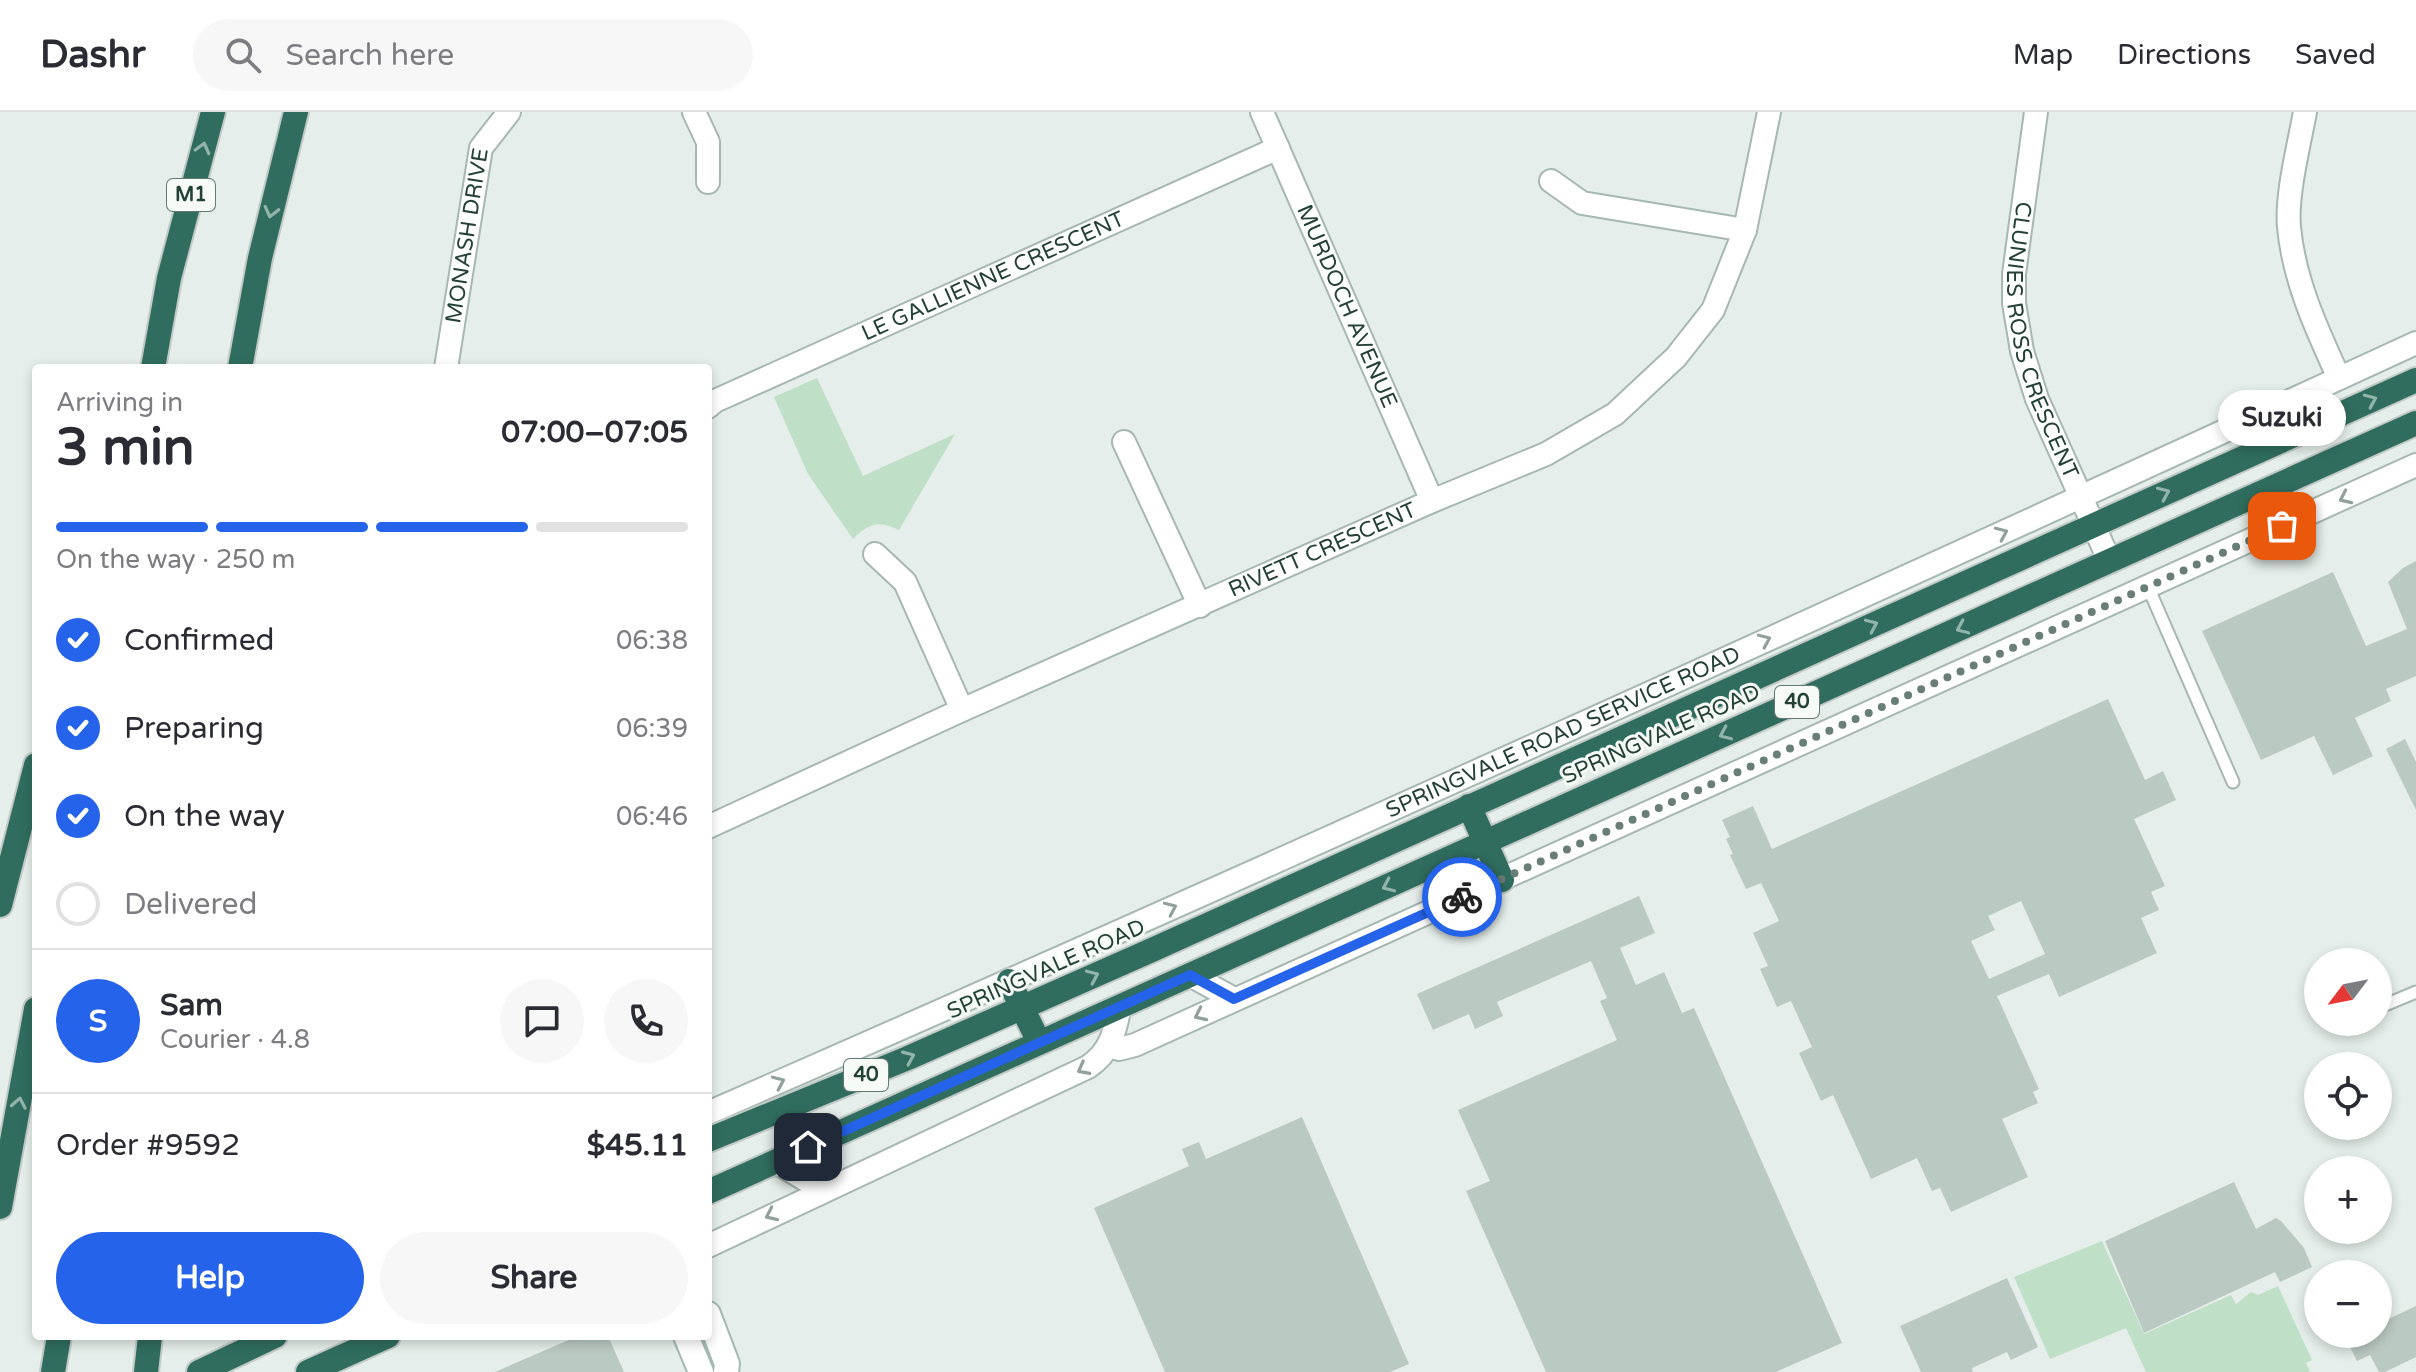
<!DOCTYPE html>
<html lang="en">
<head>
<meta charset="utf-8">
<style>
  body { margin:0; font-family:"Varela Round",sans-serif; background:#f7f7f7; color:#2b2b33; height:100vh; display:flex; flex-direction:column; font-size:30px; white-space:nowrap }
  * { box-sizing:border-box; margin:0 }
  p { font-size:26px; color:#7c7c81 }
  .icon { flex:none; width:44px; height:44px; fill:none; stroke:currentColor; stroke-width:2; stroke-linecap:round; stroke-linejoin:round }
  .map { position:relative; flex:1; overflow:hidden }
  .side { position:absolute; left:32px; top:252px; width:680px; height:976px; display:flex; flex-direction:column; background:#fff; border-radius:8px; box-shadow:0 4px 12px #0003 }
  .side>* { flex:none }
  .needle { width:52px; rotate:238deg }
  .tools { position:absolute; left:2304px; top:836px; display:grid; gap:16px }
  .tools a { display:grid; place-items:center; width:88px; height:88px; border-radius:50%; background:#fff; box-shadow:0 4px 12px #0003; font-size:40px }
  .pin { position:absolute; display:grid; place-items:center; width:68px; height:68px; color:#fff; margin:-34px; border-radius:16px; box-shadow:0 4px 12px #0006 }
  .courier { position:absolute; display:grid; place-items:center; width:80px; height:80px; margin:-40px; border:6px solid #2563eb; border-radius:50%; background:#fff; color:#222; box-shadow:0 2px 10px #0007 }
  .bubble { position:absolute; height:56px; border-radius:28px; background:#fff; box-shadow:0 4px 12px #0003; font-size:26px; font-weight:700; line-height:56px; text-align:center }
  .summary em { font-style:normal; font-weight:700 }
  .summary div { display:flex; flex-direction:column-reverse }
  .summary { display:flex; align-items:center; justify-content:space-between; height:136px; padding:0 24px }
  h1 { font-size:52px; font-weight:700; line-height:60px }
  .bar { display:grid; grid-template-columns:repeat(4,1fr); gap:12px 8px; align-content:center; height:96px; padding:0 24px }
  .bar i { height:10px; border-radius:6px; background:#e1e1e2 }
  .bar .current { background:#2563eb }
  .bar p { grid-column:span 4 }
  .line { display:flex; align-items:center; gap:20px; padding:0 24px; border-top:2px solid #e1e1e2 }
  .line div { flex:1 }
  .round { display:grid; place-items:center; flex:none; width:84px; height:84px; border-radius:42px; background:#f7f7f7 }
  ol { padding:0 24px; list-style:none }
  li { display:flex; align-items:center; gap:24px; height:88px }
  li p { margin-inline-start:auto }
  li .icon { padding:8px; border-radius:50%; background:#2563eb; color:#fff; stroke-width:4 }
  li:last-child { color:#7c7c81 }
  li i { width:44px; height:44px; border:4px solid #e1e1e2; border-radius:50% }
  .cta { display:flex; gap:16px; margin-top:auto; padding:16px 24px }
  .cta a { flex:1; height:92px; border-radius:48px; background:#2563eb; color:#fff; font-size:32px; font-weight:700; line-height:92px; text-align:center }
  .cta a+a { background:#f7f7f7; color:#2b2b33 }
  header { display:flex; align-items:center; gap:48px; box-sizing:border-box; height:112px; padding:0 40px; background:#fff; border-bottom:2px solid #e1e1e2 }
  header strong { font-size:38px }
  nav { display:flex; gap:44px; margin-inline-start:auto; font-size:28px }
  .search { width:560px; height:72px; background:#f7f7f7; display:flex; align-items:center; gap:20px; box-sizing:border-box; padding:0 28px; border-radius:44px; color:#7c7c81; font-size:30px }
  .map>svg:first-child { display:block }
</style>
</head>
<body>
<header>
<strong>Dashr</strong>
<div class="search"><svg class="icon" aria-label="search" viewBox="0 0 24 24"><circle cx="10" cy="10" r="6"/><path d="M15 15l6 6"/></svg>Search here</div>
<nav><a>Map</a><a>Directions</a><a>Saved</a></nav>
</header>
<div class="map">
<svg width="2416" height="1260" viewBox="0 0 2416 1260">
  <rect width="100%" height="100%" fill="#e5eeea"/>
  <g fill="#bfdfc6">
    <path d="M 817,266 L 863,364 L 955,322 L 899,418 C 879,408 869,411 853,427 L 808,362 L 774,285 Z"/>
    <polygon points="2102,1129 2144,1222 2231,1183 2236,1192 2251,1180 2258,1183 2278,1174 2312,1248 2306,1251 2310,1260 2146,1260 2126,1216 2050,1247 2014,1165"/>
  </g>
  <g fill="#bbc9c3" fill-rule="evenodd">
    <polygon points="2416,449 2416,564 2386,577 2391,589 2355,606 2373,644 2333,663 2314,624 2261,648 2202,519 2333,460 2366,534 2407,517 2388,470 2403,456"/>
    <path d="M 2108,587 L 2145,668 L 2163,659 L 2176,688 L 2134,707 L 2165,774 L 2151,780 L 2159,798 L 2141,806 L 2157,841 L 2059,885 L 2049,862 L 1997,884 L 2039,977 L 2033,980 L 2038,991 L 2002,1007 L 2028,1065 L 1951,1100 L 1940,1076 L 1932,1079 L 1917,1046 L 1871,1067 L 1833,983 L 1821,989 L 1799,941 L 1812,935 L 1791,889 L 1777,895 L 1760,857 L 1768,854 L 1753,821 L 1779,809 L 1761,771 L 1746,777 L 1730,743 L 1733,742 L 1726,727 L 1730,725 L 1722,708 L 1753,694 L 1772,737 ZM 2021,789 L 2045,842 L 1989,867 L 1971,829 L 1995,818 L 1988,804 Z"/>
    <polygon points="2405,627 2416,650 2416,698 2386,637"/>
    <polygon points="1639,784 1655,821 1620,836 1636,873 1664,860 1682,901 1694,896 1842,1231 1776,1260 1546,1260 1466,1079 1490,1069 1458,998 1617,928 1600,889 1607,886 1591,849 1497,890 1503,904 1475,917 1469,902 1433,918 1417,882"/>
    <polygon points="1302,1005 1409,1252 1390,1260 1165,1260 1094,1096 1189,1054 1182,1037 1199,1030 1206,1047"/>
    <polygon points="2234,1070 2256,1117 2276,1106 2281,1109 2304,1136 2312,1155 2280,1170 2275,1160 2144,1221 2105,1129"/>
    <polygon points="2007,1166 2038,1235 2011,1248 2007,1240 1972,1256 1973,1260 1921,1260 1900,1214"/>
    <polygon points="2416,1194 2416,1245 2385,1260 2379,1260 2370,1243 2357,1249 2349,1233 2363,1227 2361,1222 2378,1222 2378,1212"/>
    <polygon points="578,1224 608,1224 624,1260 495,1260"/>
  </g>
  <g fill="none" stroke-linecap="round" stroke-linejoin="round">
    <g stroke="#a7b7b1" stroke-width="15">
      <g id="lane">
        <polyline points="2148,475 2233,670"/>
        <polyline points="2385,893 2416,880"/>
      </g>
    </g>
    <g stroke="#a7b7b1" stroke-width="26">
      <g id="street">
        <polyline points="694,0 708,30 708,70"/>
        <path id="s1" d="M 1262,0 L 1432,389"/>
        <path id="s2" d="M 2036,0 L 2014,162 L 2014,191 L 2022,239 L 2037,287 L 2110,450"/>
        <path d="M 2305,0 C 2299,33 2286,83 2289,115 C 2294,169 2317,218 2339,266"/>
        <polyline points="1551,69 1582,91 1745,118"/>
        <path id="s3" d="M 446,256 L 481,36 L 509,0"/>
        <path id="s4" d="M 708,295 L 715,289 L 1278,36"/>
        <polyline points="1124,330 1200,494"/>
        <polyline points="875,442 905,470 962,598"/>
        <path id="s5" d="M 708,715 L 962,598 L 1432,389 L 1546,342 L 1615,302 L 1676,245 L 1713,198 L 1745,118 L 1769,0"/>
        <polyline points="1190,863 1234,887"/>
        <polyline points="1109,934 1119,937 1135,933 2416,353"/>
        <path id="s6" d="M 708,1001 C 1280,751 1849,492 2416,231"/>
        <polyline points="776,1050 823,1078"/>
        <path d="M 708,1134 L 1088,955 C 1111,940 1115,919 1120,894"/>
      </g>
    </g>
    <g stroke="#a4bab1" stroke-width="28">
      <g id="secondary">
        <polyline points="708,1202 727,1252 726,1260"/>
        <polyline points="686,1224 701,1260"/>
      </g>
    </g>
    <g stroke="#c2cac7" stroke-width="28">
      <g id="highway">
        <polyline points="153,256 169,166 213,0"/>
        <polyline points="240,256 260,146 296,0"/>
        <polyline points="1469,694 1502,768"/>
        <polyline points="0,793 36,653"/>
        <polyline points="1009,869 1039,930"/>
        <polyline points="708,1028 908,946 1152,838 2416,268"/>
        <polyline points="708,1080 2416,311"/>
        <polyline points="0,1095 36,897"/>
        <polyline points="53,1260 59,1224"/>
        <polyline points="146,1260 150,1224"/>
        <polyline points="199,1260 275,1224"/>
        <polyline points="308,1260 388,1224"/>
      </g>
    </g>
    <use href="#lane" stroke="#fff" stroke-width="11"/>
    <use href="#street" stroke="#fff" stroke-width="22"/>
    <use href="#secondary" stroke="#fff" stroke-width="24"/>
    <use href="#highway" stroke="#306d5e" stroke-width="24"/>
  </g>
  <defs><path id="oneway-chevron" d="M-2-3.5L2.5 0L-2 3.5" fill="none" stroke-width="1.6" stroke-linecap="round" stroke-linejoin="round" transform="scale(2)"/></defs>
  <g stroke="#93b4ab">
    <use href="#oneway-chevron" transform="translate(203 36) rotate(-75)"/>
    <use href="#oneway-chevron" transform="translate(271 100) rotate(104)"/>
    <use href="#oneway-chevron" transform="translate(2371 288) rotate(-24)"/>
    <use href="#oneway-chevron" transform="translate(2164 381) rotate(-24)"/>
    <use href="#oneway-chevron" transform="translate(1872 513) rotate(-24)"/>
    <use href="#oneway-chevron" transform="translate(1962 516) rotate(156)"/>
    <use href="#oneway-chevron" transform="translate(1725 622) rotate(156)"/>
    <use href="#oneway-chevron" transform="translate(1388 774) rotate(156)"/>
    <use href="#oneway-chevron" transform="translate(1093 864) rotate(-24)"/>
    <use href="#oneway-chevron" transform="translate(909 945) rotate(-23)"/>
    <use href="#oneway-chevron" transform="translate(19 991) rotate(-80)"/>
  </g>
  <g stroke="#92a09c">
    <use href="#oneway-chevron" transform="translate(2345 386) rotate(155)"/>
    <use href="#oneway-chevron" transform="translate(2002 421) rotate(-24)"/>
    <use href="#oneway-chevron" transform="translate(1765 528) rotate(-24)"/>
    <use href="#oneway-chevron" transform="translate(1171 796) rotate(-24)"/>
    <use href="#oneway-chevron" transform="translate(1200 903) rotate(155)"/>
    <use href="#oneway-chevron" transform="translate(1083 957) rotate(152)"/>
    <use href="#oneway-chevron" transform="translate(779 970) rotate(-24)"/>
    <use href="#oneway-chevron" transform="translate(771 1103) rotate(155)"/>
  </g>
  <g fill="none" stroke-linecap="round" stroke-linejoin="round">
    <polyline stroke="#687e76" stroke-width="8" stroke-dasharray="0 14.4" points="1462,785 2282,414"/>
    <polyline stroke="#2563eb" stroke-width="10" points="808,1035 1190,863 1234,887 1462,785"/>
  </g>
  <g text-anchor="middle" dominant-baseline="central" stroke-width="6" stroke-linejoin="round" paint-order="stroke">
    <g fill="#f6fbf8" stroke="#637972" stroke-width="2">
      <rect x="167" y="67" width="48" height="32" rx="6"/>
      <rect x="1775" y="574" width="44" height="32" rx="6"/>
      <rect x="844" y="947" width="44" height="32" rx="6"/>
    </g>
    <g font-size="20" font-weight="bold" fill="#244138">
      <text x="191" y="83">M1</text>
      <text x="1797" y="590">40</text>
      <text x="866" y="963">40</text>
    </g>
    <g font-size="22" fill="#244138" stroke="#f6fbf8">
      <text stroke="none"><textPath href="#s3" startOffset="134">MONASH DRIVE</textPath></text>
      <text stroke="none"><textPath href="#s4" startOffset="314">LE GALLIENNE CRESCENT</textPath></text>
      <text stroke="none"><textPath href="#s1" startOffset="212">MURDOCH AVENUE</textPath></text>
      <text stroke="none"><textPath href="#s2" startOffset="234">CLUNIES ROSS CRESCENT</textPath></text>
      <text stroke="none"><textPath href="#s5" startOffset="674">RIVETT CRESCENT</textPath></text>
      <text stroke="none"><textPath href="#s6" startOffset="936">SPRINGVALE ROAD SERVICE ROAD</textPath></text>
      <text transform="translate(1661 622) rotate(-24)">SPRINGVALE ROAD</text>
      <text transform="translate(1046 857) rotate(-24)">SPRINGVALE ROAD</text>
    </g>
  </g>
</svg>
<div class="tools">
<a><svg class="needle" viewBox="-14 -14 28 28"><path d="M0-13l5 13h-10z" fill="#e53935"/><path d="M0 13l5-13h-10z" fill="#7c7c81"/></svg></a>
<a><svg class="icon" aria-label="locate" viewBox="0 0 24 24"><circle cx="12" cy="12" r="6"/><path d="M12 2v4M12 18v4M2 12h4M18 12h4"/></svg></a>
<a>+</a>
<a>−</a>
</div>
<div class="pin" style="left:2282px;top:414px;background:#ea580c"><svg class="icon" aria-label="bag" viewBox="0 0 24 24"><path d="M5 8h14l-1 12H6zM9 8a3 3 0 0 1 6 0"/></svg></div>
<div class="pin" style="left:808px;top:1035px;background:#1f2937"><svg class="icon" aria-label="home" viewBox="0 0 24 24"><path d="M3 11l9-7 9 7M6 9v11h12V9"/></svg></div>
<div class="courier" style="left:1462px;top:785px"><svg class="icon" aria-label="bike" viewBox="0 0 24 24"><circle cx="6" cy="16" r="4"/><circle cx="18" cy="16" r="4"/><path d="M6 16l4-8h5l3 8M10 8l3 8H6M13 5h3"/></svg></div>
<div class="bubble" style="left:2218px;top:278px;width:128px">Suzuki</div>
<section class="side">
<div class="summary"><div><h1>3 min</h1><p>Arriving in</p></div><em>07:00–07:05</em></div>
<div class="bar"><i class="current"></i><i class="current"></i><i class="current"></i><i></i><p>On the way · 250 m</p></div>
<ol>
<li><svg class="icon" aria-label="check" viewBox="0 0 24 24"><path d="M5 12l5 5 9-10"/></svg>Confirmed<p>06:38</p></li>
<li><svg class="icon" aria-label="check" viewBox="0 0 24 24"><path d="M5 12l5 5 9-10"/></svg>Preparing<p>06:39</p></li>
<li><svg class="icon" aria-label="check" viewBox="0 0 24 24"><path d="M5 12l5 5 9-10"/></svg>On the way<p>06:46</p></li>
<li><i></i>Delivered</li>
</ol>
<div class="line" style="height:144px"><b class="round" style="background:#2563eb;color:#fff">S</b><div><b>Sam</b><p>Courier · 4.8</p></div><a class="round"><svg class="icon" aria-label="chat" viewBox="0 0 24 24"><path d="M4 5h16v11H9l-5 4z"/></svg></a><a class="round"><svg class="icon" aria-label="phone" viewBox="0 0 24 24"><path d="M5 4h4l2 5-3 2q2 4 5 5l2-3 5 2v4C11 20 4 13 5 4z"/></svg></a></div>
<div class="line" style="height:104px"><div>Order #9592</div><b>$45.11</b></div>
<div class="cta"><a>Help</a><a>Share</a></div>
</section>
</div>
</body>
</html>
